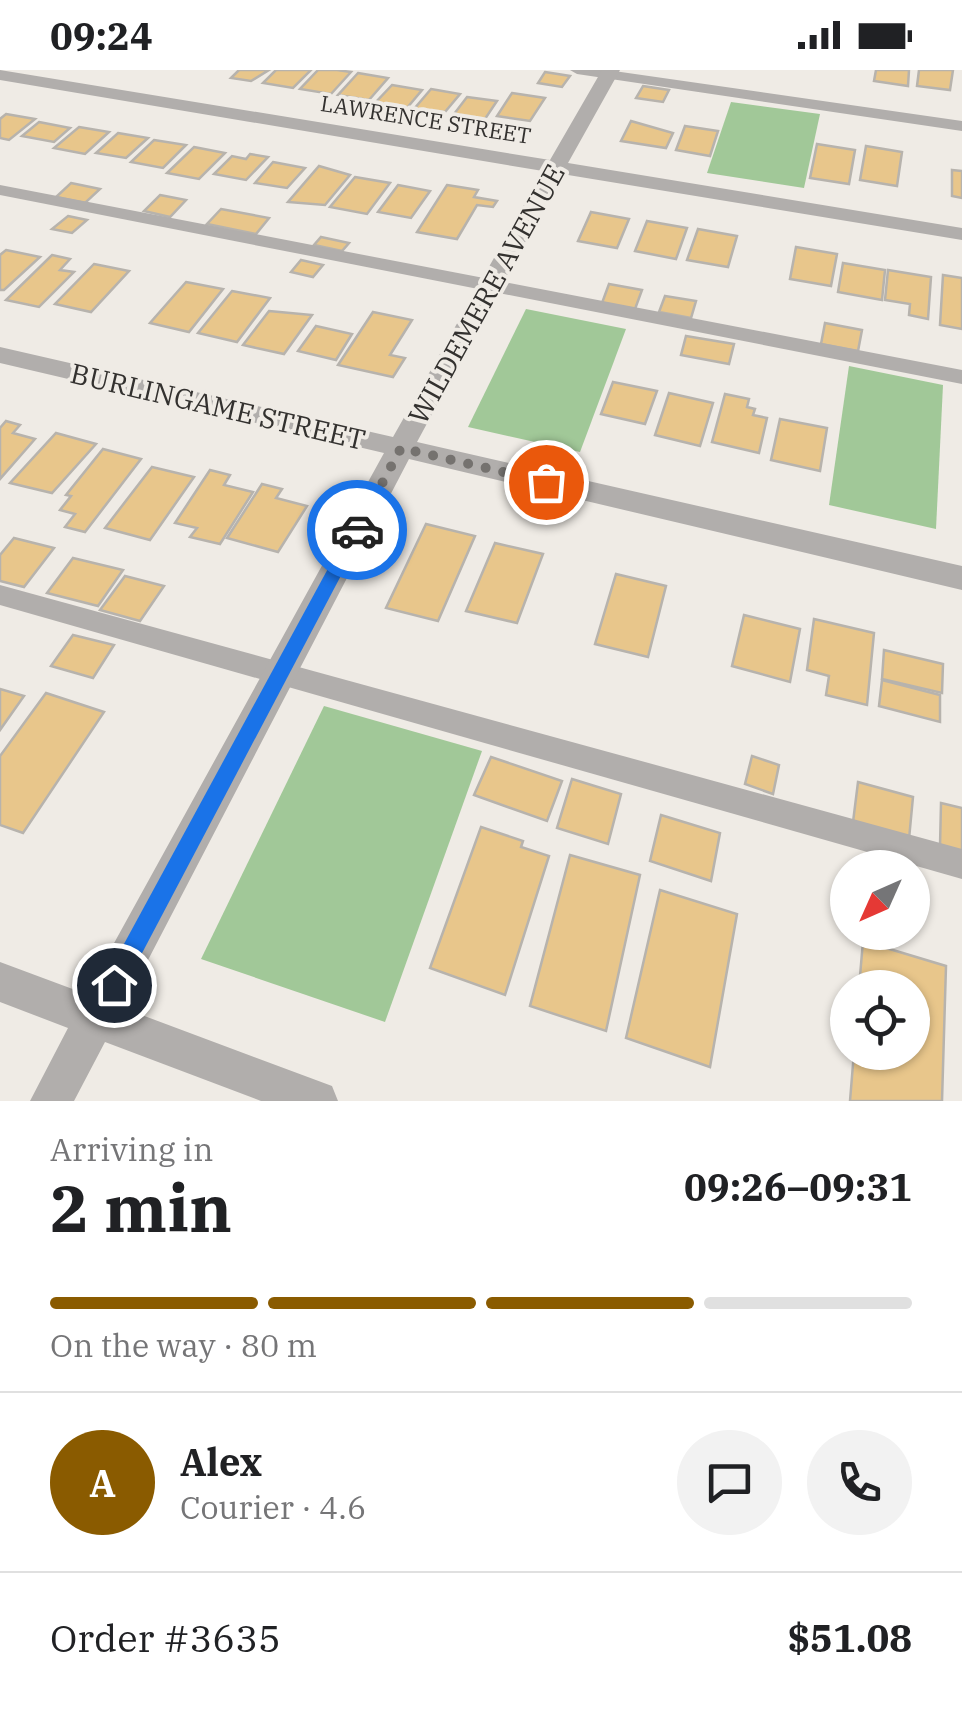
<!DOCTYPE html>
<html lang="en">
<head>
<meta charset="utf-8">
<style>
  body { margin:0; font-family:"IBM Plex Serif",serif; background:#f2f2f2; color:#202124; height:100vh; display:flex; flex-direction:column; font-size:38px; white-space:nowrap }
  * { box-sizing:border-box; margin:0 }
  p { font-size:32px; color:#757577 }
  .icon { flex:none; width:55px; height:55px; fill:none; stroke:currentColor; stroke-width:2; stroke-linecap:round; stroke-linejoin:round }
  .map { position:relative; height:1031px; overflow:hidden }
  .drawer { display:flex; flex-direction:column; background:#fff; flex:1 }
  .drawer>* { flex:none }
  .needle { width:65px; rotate:225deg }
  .buttons { position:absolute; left:830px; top:780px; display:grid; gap:20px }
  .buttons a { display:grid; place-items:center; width:100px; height:100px; border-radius:50%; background:#fff; box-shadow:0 2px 8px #0004; font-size:50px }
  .pin { position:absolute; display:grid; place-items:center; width:85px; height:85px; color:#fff; margin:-42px; border:5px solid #fff; border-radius:50%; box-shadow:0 2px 10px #0007 }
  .courier { position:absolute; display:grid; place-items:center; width:100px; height:100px; margin:-50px; border:8px solid #1a73e8; border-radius:50%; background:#fff; color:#222; box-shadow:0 2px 12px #0007 }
  .headline em { font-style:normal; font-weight:800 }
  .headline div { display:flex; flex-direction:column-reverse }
  .headline { display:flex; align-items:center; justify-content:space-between; height:170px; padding:0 50px }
  h1 { font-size:65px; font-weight:800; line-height:75px }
  .bar { display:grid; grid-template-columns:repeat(4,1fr); gap:15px 10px; align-content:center; height:120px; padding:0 50px }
  .bar i { height:12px; border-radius:8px; background:#e0e0e0 }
  .bar .current { background:#8a5b00 }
  .bar p { grid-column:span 4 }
  .line { display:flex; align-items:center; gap:25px; padding:0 50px; border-top:2px solid #e0e0e0 }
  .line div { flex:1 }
  .round { display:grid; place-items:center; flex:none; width:105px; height:105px; border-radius:52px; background:#f2f2f2 }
  .status { display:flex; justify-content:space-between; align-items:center; height:70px; padding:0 50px; background:#fff; direction:ltr }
  .status svg { height:28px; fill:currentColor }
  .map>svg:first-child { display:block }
</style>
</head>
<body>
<div class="status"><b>09:24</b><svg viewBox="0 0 49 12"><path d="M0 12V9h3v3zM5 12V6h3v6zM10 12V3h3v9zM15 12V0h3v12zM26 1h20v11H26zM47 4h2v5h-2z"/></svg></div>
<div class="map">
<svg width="962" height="1031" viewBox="0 0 962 1031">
  <rect width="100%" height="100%" fill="#efebe5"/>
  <g fill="#a1c898">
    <polygon points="731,32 820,44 804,118 707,103"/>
    <polygon points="526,239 626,259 580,382 468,357"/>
    <polygon points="849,296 943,315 936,459 829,435"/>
    <polygon points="324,636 482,681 385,952 201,889"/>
  </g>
  <g fill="#e8c68b" stroke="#b7b3ad" stroke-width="2.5">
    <polygon points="239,0 269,0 251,11 231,8"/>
    <polygon points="276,0 311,0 293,18 263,13"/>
    <polygon points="318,0 337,0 351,2 331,24 300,19"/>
    <polygon points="876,0 909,0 908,16 874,11"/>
    <polygon points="919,0 953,0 950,20 917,16"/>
    <polygon points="545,2 570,6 562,17 538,13"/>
    <polygon points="358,3 388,8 369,30 338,25"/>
    <polygon points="392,15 422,20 407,38 376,32"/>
    <polygon points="643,16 669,20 663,32 636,28"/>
    <polygon points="431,19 460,24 445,42 414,39"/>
    <polygon points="512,23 545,28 530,51 497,46"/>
    <polygon points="467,27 497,31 485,49 454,44"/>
    <polygon points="6,44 35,49 9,70 0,68 0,49"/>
    <polygon points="631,51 673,63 666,78 621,71"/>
    <polygon points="39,52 70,58 54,72 22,66"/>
    <polygon points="685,56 718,61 710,86 676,80"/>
    <polygon points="79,57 109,62 85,84 54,78"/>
    <polygon points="118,63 148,68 126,88 96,83"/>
    <polygon points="154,70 186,75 163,98 131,92"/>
    <polygon points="817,74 855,80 849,114 810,108"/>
    <polygon points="866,76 902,82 897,116 860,110"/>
    <polygon points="194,77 225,83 199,109 167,103"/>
    <polygon points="250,84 268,87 246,110 214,104 232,86 246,89"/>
    <polygon points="273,92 305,98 287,118 255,113"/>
    <polygon points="319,96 350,105 325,135 288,132"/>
    <polygon points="952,100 962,101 962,128 952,126"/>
    <polygon points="355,107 390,113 367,144 330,137"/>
    <polygon points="71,113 100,119 85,133 56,127"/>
    <polygon points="398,115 430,121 411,148 378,142"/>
    <polygon points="447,115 478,120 474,127 497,131 493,137 477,135 457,169 417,162"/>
    <polygon points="160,125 186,130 170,147 144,141"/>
    <polygon points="221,139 269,148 256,164 207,154"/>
    <polygon points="591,142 629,149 617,178 578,171"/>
    <polygon points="68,146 87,150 72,163 52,159"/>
    <polygon points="647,151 687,158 676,189 635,181"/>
    <polygon points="698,159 737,166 728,197 687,190"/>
    <polygon points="321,167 349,173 342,181 314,175"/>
    <polygon points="796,177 837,184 831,216 790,209"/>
    <polygon points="6,180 40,187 4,220 0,220 0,185"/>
    <polygon points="52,185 70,189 60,200 74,202 39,237 6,230"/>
    <polygon points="301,190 323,195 313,207 291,202"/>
    <polygon points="843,193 885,200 882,230 838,222"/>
    <polygon points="94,194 129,201 91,242 55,234"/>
    <polygon points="888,200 931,207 928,249 909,245 910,234 885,230"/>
    <polygon points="943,205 962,208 962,259 940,255"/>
    <polygon points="186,212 223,219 189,262 150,253"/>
    <polygon points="609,214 642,220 635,239 602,233"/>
    <polygon points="232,221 270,228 237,272 198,263"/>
    <polygon points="665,226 696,231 691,248 659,242"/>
    <polygon points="269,241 312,245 284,284 243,275"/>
    <polygon points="373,242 412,250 390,285 405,288 393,307 338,295"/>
    <polygon points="825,253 862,260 858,281 821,274"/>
    <polygon points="316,256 352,264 336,290 298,281"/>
    <polygon points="686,266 734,274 729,294 681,285"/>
    <polygon points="613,312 657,321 645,354 601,344"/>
    <polygon points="669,323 713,333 700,376 655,365"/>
    <polygon points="725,324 749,329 747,337 755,339 753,345 767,348 759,383 712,372"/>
    <polygon points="780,349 827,358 820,401 771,390"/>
    <polygon points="6,351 20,355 13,363 35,369 0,409 0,358"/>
    <polygon points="56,363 96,374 52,423 10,413"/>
    <polygon points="103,379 141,389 85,462 65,457 75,444 60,440 71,426 66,425"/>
    <polygon points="152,397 194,407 150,470 105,458"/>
    <polygon points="210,400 230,405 224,415 253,422 220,474 190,467 197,458 175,453"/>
    <polygon points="262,414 282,419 276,428 307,436 278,482 227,468"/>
    <polygon points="426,454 475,466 438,551 386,538"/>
    <polygon points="14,468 54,478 24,517 0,511 0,485"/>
    <polygon points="495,473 543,484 517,553 466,541"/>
    <polygon points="73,488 123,500 98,536 47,523"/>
    <polygon points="616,504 666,516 648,587 595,574"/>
    <polygon points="125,506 164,516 140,551 100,540"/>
    <polygon points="744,545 800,559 790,612 732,596"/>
    <polygon points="814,549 874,563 867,635 826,625 829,606 807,600"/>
    <polygon points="73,565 114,575 93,608 51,596"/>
    <polygon points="884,580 943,594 942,623 882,609"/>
    <polygon points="882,610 940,625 940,652 879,636"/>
    <polygon points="0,619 24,626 0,660"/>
    <polygon points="46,623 104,642 23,763 0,755 0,686"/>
    <polygon points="752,686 779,695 773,724 745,714"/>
    <polygon points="491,687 562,711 547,751 474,725"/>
    <polygon points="572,709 621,724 608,774 557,758"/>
    <polygon points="858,712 913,727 909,769 853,752"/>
    <polygon points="941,733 962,738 962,783 940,776"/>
    <polygon points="661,745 720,763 711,811 650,791"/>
    <polygon points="481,757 523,771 521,777 549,786 505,925 430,898"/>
    <polygon points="570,785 640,805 606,961 530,936"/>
    <polygon points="660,820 737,844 710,997 626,968"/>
    <polygon points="863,871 946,896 942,1031 850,1031 854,982 912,982 912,918 859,918"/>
  </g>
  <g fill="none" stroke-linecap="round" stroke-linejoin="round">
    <g fill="#b1aeac" fill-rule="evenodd">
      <polygon points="570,0 607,0 962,51 962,61 577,4"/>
      <polygon points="0,115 962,300 962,314 0,125"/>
      <polygon points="0,515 962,779 962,809 0,535"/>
    </g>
    <polygon fill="#b1aeac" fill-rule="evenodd" points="0,0 550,90 602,0 620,0 568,93 962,158 962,170 562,104 417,372 962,496 962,520 409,389 123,938 332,1016 338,1031 261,1031 105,972 74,1031 30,1031 68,958 0,932 0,892 86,924 384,383 0,293 0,277 393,367 543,101 0,10"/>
  </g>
  <polygon fill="#1a73e8" points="357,454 365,460 121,923 114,926 106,923 103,915 106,907 349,460"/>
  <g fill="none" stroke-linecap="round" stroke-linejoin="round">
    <polyline stroke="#75726f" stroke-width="10" stroke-dasharray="0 18" points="357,460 401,378 546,412"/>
  </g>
  <g text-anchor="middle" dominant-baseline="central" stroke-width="8" stroke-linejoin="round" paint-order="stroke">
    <g font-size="22" fill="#33312f" stroke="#efebe5">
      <text transform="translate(426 49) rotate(9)">LAWRENCE STREET</text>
    </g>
    <g font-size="28" fill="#33312f" stroke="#efebe5">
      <text transform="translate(486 224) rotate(-61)">WILDEMERE AVENUE</text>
      <text transform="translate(218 336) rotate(13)">BURLINGAME STREET</text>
    </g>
  </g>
</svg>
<div class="buttons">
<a><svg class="needle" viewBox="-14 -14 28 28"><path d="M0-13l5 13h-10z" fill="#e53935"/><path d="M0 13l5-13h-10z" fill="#757577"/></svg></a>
<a><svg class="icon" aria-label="locate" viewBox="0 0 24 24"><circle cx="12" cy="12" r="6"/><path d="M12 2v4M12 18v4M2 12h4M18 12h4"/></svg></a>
</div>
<div class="pin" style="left:546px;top:412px;background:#ea580c"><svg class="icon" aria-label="bag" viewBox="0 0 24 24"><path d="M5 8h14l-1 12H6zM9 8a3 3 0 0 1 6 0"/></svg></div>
<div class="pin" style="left:114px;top:915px;background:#1f2937"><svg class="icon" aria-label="home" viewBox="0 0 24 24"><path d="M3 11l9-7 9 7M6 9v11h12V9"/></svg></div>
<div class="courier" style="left:357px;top:460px"><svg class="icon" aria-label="car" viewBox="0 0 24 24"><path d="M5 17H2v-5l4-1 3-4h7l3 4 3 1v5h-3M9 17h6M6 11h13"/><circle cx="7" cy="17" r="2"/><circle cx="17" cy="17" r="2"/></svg></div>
</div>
<section class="drawer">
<div class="headline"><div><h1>2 min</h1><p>Arriving in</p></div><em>09:26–09:31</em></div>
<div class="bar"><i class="current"></i><i class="current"></i><i class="current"></i><i></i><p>On the way · 80 m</p></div>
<div class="line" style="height:180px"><b class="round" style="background:#8a5b00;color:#fff">A</b><div><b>Alex</b><p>Courier · 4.6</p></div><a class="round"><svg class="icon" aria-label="chat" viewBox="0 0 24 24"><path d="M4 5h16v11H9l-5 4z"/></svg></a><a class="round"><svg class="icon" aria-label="phone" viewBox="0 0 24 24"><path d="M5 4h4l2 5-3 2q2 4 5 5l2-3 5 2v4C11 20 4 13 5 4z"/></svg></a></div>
<div class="line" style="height:130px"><div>Order #3635</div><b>$51.08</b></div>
</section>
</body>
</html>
